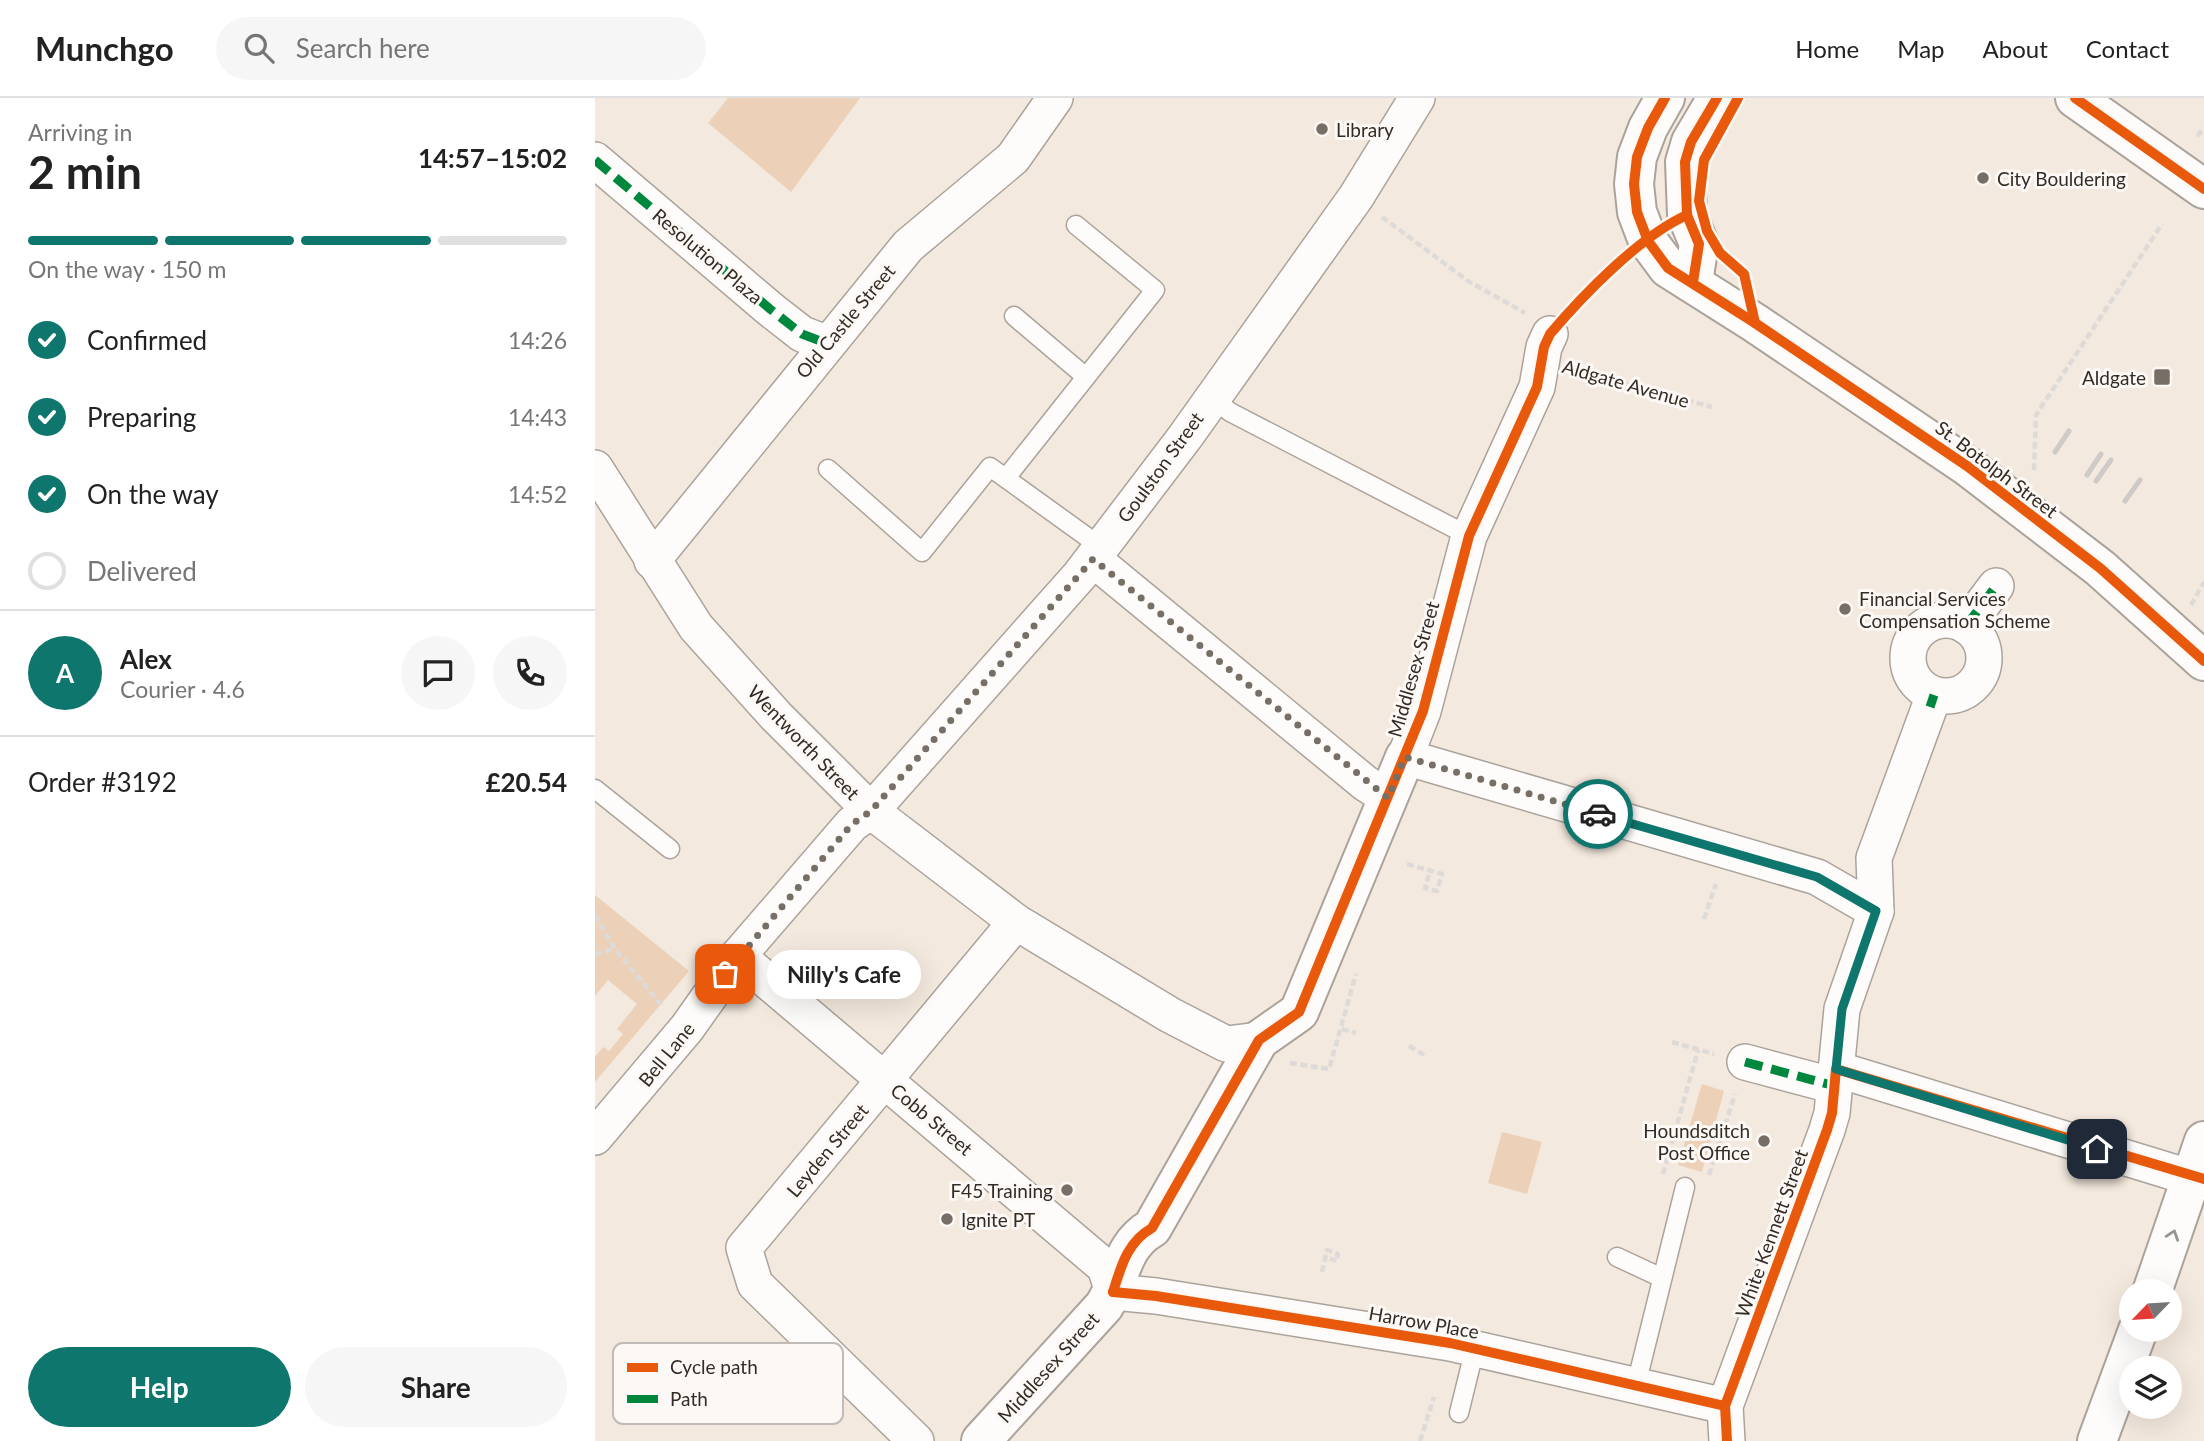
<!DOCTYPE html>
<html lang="en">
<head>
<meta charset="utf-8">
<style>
  body { margin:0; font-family:Lato,sans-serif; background:#f6f6f6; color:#222; height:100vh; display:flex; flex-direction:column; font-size:26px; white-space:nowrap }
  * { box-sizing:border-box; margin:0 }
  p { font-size:23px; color:#767676 }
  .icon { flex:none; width:38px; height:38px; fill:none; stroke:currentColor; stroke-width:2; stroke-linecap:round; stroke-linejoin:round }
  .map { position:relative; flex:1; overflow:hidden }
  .sheet { display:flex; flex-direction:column; background:#fff; width:595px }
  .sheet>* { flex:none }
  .needle { width:46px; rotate:245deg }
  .tools { position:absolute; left:1524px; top:1181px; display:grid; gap:14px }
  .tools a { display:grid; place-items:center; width:63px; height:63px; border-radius:50%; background:#fff; box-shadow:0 7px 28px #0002; font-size:35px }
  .pin { position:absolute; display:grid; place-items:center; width:60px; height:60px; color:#fff; margin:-30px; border-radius:14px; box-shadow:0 4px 10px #0006 }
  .courier { position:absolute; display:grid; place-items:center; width:70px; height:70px; margin:-35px; border:5px solid #0f766e; border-radius:50%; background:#fff; color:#222; box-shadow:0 2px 9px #0007 }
  .bubble { position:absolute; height:49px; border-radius:24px; background:#fff; box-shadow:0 7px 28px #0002; font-size:23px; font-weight:700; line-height:49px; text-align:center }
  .overview em { font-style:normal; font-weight:700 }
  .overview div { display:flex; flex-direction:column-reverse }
  .overview { display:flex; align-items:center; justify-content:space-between; height:119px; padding:0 28px }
  h1 { font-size:46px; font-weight:700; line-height:52px }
  .bar { display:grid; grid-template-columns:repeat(4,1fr); gap:10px 7px; align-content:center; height:84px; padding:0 28px }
  .bar i { height:9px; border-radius:5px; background:#e0e0e0 }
  .bar .current { background:#0f766e }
  .bar p { grid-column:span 4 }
  .line { display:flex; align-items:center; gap:18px; padding:0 28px; border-top:2px solid #e0e0e0 }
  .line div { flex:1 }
  .round { display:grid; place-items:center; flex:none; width:74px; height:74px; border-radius:37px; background:#f6f6f6 }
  ol { padding:0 28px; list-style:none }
  li { display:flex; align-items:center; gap:21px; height:77px }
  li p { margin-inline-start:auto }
  li .icon { padding:7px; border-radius:50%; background:#0f766e; color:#fff; stroke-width:4 }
  li:last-child { color:#767676 }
  li i { width:38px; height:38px; border:4px solid #e0e0e0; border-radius:50% }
  .primary-button { display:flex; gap:14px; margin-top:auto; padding:14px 28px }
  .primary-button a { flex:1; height:80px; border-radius:42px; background:#0f766e; color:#fff; font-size:28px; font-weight:700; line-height:80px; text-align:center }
  .primary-button a+a { background:#f6f6f6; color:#222 }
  header { display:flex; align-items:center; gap:42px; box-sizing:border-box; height:98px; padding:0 35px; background:#fff; border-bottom:2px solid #e0e0e0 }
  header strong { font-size:33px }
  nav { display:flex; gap:38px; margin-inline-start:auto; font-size:24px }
  .search { width:490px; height:63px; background:#f6f6f6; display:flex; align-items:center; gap:18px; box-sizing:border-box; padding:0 24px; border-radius:38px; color:#767676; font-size:26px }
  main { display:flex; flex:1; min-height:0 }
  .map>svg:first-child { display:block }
</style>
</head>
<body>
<header>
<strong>Munchgo</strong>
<div class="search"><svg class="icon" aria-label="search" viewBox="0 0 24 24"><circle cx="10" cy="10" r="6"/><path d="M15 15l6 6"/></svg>Search here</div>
<nav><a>Home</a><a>Map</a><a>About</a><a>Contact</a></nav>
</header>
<main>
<section class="sheet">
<div class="overview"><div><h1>2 min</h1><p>Arriving in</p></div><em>14:57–15:02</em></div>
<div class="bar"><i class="current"></i><i class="current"></i><i class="current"></i><i></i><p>On the way · 150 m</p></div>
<ol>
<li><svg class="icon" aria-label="check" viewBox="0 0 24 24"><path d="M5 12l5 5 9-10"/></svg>Confirmed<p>14:26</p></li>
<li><svg class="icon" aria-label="check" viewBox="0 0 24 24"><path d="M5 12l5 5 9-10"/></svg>Preparing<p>14:43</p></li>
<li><svg class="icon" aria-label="check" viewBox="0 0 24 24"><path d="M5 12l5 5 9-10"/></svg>On the way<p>14:52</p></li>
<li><i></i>Delivered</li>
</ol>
<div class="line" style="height:126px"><b class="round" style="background:#0f766e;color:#fff">A</b><div><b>Alex</b><p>Courier · 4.6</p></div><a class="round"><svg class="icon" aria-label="chat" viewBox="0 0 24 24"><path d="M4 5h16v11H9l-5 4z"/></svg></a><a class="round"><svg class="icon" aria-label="phone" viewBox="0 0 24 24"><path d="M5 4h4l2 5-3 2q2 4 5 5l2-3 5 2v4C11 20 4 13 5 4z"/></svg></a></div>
<div class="line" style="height:91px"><div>Order #3192</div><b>£20.54</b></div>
<div class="primary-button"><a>Help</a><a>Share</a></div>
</section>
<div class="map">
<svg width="1609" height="1343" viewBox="0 0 1609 1343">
  <rect width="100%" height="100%" fill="#f4e9de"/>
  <g fill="#ecd1b8">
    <polygon points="133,0 265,0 196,94 113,25"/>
    <polygon points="0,797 94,873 0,984 0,959 8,949 14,953 28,936 22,931 42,906 13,882 0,898"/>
    <polygon points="1107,986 1129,993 1107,1074 1083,1067"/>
    <polygon points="907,1034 947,1044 932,1096 893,1085"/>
  </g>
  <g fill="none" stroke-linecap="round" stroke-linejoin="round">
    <g stroke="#aba39b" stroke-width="21">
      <g id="lane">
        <polyline points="419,218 491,279"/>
        <polyline points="616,299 635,314 874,438"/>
        <polyline points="233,371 327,454 395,369 506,449"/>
        <polyline points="411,380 560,192 481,127"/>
        <polyline points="0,691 75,751"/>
        <polyline points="1022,1159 1067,1180"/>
        <polyline points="1041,1287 1090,1089"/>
        <polyline points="864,1315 880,1250"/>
      </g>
    </g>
    <g stroke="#aba39b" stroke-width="38">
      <g id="street">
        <polyline points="0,62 175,211 207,236 231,245"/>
        <polyline points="955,236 949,249 942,289 874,438 828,613 810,659 1222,779 1281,813"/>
        <polyline points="0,370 101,529 181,618 276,713 421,824 575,917 631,946 664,942"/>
        <polyline points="498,461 770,685 793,700"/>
        <polyline points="57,463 313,148 418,60 460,0"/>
        <circle cx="1351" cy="560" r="38"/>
        <polyline points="1371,528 1401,488"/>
        <polyline points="143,858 510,1169 518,1194 561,1198 855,1245 1130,1308"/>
        <polyline points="1150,964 1240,988"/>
        <polyline points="1241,971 1597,1080"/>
        <polyline points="0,1039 92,930 143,858 257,726 276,713 485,477 590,339 761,99 822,0"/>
        <polyline points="321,1343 160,1186 149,1150 421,824"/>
        <polyline points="1132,1343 1130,1308 1232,1032 1237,1015 1247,911 1281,813 1279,760 1339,597"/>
      </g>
    </g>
    <g stroke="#aba39b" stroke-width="42">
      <g id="secondary">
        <polyline points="1480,0 1609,91"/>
        <path d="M 386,1343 L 509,1208 C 526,1182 526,1147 557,1130 L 664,942 L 704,914 L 810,659"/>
      </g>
    </g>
    <g stroke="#aba39b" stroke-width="42">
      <g id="primary">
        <polyline points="1070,0 1053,30 1042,59 1039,86 1042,114 1053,143 1073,170 1160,225 1372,368 1505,470 1609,563"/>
        <polyline points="1098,184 1104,146 1092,117 1090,64 1096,44 1122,0"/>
        <polyline points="1557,1194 1609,1043"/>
        <polyline points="1502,1343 1543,1232"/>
      </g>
    </g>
    <g stroke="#dddad7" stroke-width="4.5" stroke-dasharray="7 3.5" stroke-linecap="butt">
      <polyline points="1602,38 1609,30"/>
      <polyline points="787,119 873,183 930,215"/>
      <polyline points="980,272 1117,309"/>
      <polyline points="1439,372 1441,317 1567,126"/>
      <polyline points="1596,507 1609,484"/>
      <polyline points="812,766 847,776 842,793 830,790 834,777"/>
      <polyline points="0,817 20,851 68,909"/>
      <polyline points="1109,821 1121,786"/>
      <polyline points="0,856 20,851"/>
      <polyline points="747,931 761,935"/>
      <polyline points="1077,944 1119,956"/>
      <polyline points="814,948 831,958"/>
      <polyline points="695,965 734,971 761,876"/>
      <polyline points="1068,1076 1103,952"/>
      <polyline points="1114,1077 1140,996"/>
      <polyline points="727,1174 732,1152 743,1156 742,1163 734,1160"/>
      <polyline points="825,1343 839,1299"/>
    </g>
    <use href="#lane" stroke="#fdfcfa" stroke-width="18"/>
    <use href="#street" stroke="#fdfcfa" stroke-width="35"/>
    <use href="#secondary" stroke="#fdfcfa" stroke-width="38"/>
    <use href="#primary" stroke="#fdfcfa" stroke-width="38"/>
    <g stroke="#cdcac7" stroke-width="5">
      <polyline points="1460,354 1474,333"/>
      <polyline points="1492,377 1506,356"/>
      <polyline points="1501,383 1516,362"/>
      <polyline points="1530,403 1545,382"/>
    </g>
    <g stroke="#00873e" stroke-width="9" stroke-dasharray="18 9" stroke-linecap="butt">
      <polyline points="0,62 175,211 207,236 231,245"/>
      <polyline points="1371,528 1401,488"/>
      <polyline points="1335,609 1339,597"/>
      <polyline points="1150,964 1240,988"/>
    </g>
    <g stroke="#fcf8f5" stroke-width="15">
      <g id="cycleway">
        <polyline points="1070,0 1053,30 1042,59 1039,86 1042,114 1053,143 1073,170 1160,225 1372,368 1505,470 1609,563"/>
        <polyline points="1143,0 1109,62 1104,103 1112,133 1125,155 1149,176 1160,225"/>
        <polyline points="1480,0 1609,91"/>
        <polyline points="1098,184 1104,146 1092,117 1090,64 1096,44 1122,0"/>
        <path d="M 518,1194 C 526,1169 532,1144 557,1130 L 664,942 L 704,914 L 828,613 L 874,438 L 942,289 L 949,249 L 955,236 C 988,197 1045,138 1092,117"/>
        <polyline points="518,1194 561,1198 855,1245 1130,1308"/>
        <polyline points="1132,1343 1130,1308 1232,1032 1237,1015 1241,971 1609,1081"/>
      </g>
    </g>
    <use href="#cycleway" stroke="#e8590c" stroke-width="10"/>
  </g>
  <defs><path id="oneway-chevron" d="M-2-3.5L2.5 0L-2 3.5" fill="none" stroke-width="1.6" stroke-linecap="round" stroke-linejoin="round" transform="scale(1.75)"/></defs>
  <use stroke="#989490" href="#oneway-chevron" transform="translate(1578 1137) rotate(-71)"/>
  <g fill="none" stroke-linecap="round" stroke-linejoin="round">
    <polyline stroke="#776e66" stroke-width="7" stroke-dasharray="0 12.6" points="130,876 257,726 276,713 498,461 793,700 810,659 1003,716"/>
    <polyline stroke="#0f766e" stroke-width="9" points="1003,716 1222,779 1281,813 1247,911 1241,971 1502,1051"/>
  </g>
  <g fill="#776e66" stroke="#fcf8f5" stroke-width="2.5">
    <circle cx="727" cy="31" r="7"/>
    <circle cx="1388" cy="80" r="7"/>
    <rect x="1558" y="270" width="18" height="18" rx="3.5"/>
    <circle cx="1250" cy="511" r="7"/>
    <circle cx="1169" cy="1043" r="7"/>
    <circle cx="472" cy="1092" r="7"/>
    <circle cx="352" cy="1121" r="7"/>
  </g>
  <g text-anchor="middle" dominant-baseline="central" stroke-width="6" stroke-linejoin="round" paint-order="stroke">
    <g font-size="19" fill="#332c25" stroke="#fcf8f5" text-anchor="start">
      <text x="741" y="31">Library</text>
      <text x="1402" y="80">City Bouldering</text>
      <text x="1551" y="279" text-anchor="end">Aldgate</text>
      <text x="1264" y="500">Financial Services<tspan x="1264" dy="22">Compensation Scheme</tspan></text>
      <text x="1155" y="1032" text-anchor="end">Houndsditch<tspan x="1155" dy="22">Post Office</tspan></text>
      <text x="458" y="1092" text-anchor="end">F45 Training</text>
      <text x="366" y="1121">Ignite PT</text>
    </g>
    <g font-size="19" fill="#332c25" stroke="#fcf8f5">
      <text transform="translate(113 158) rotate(40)">Resolution Plaza</text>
      <text transform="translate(250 223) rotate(-50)">Old Castle Street</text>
      <text transform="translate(1031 285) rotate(16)">Aldgate Avenue</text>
      <text transform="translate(565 369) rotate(-54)">Goulston Street</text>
      <text transform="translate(1402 371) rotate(37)">St. Botolph Street</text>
      <text transform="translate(818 571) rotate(-74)">Middlesex Street</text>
      <text transform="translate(209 644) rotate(46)">Wentworth Street</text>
      <text transform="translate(71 956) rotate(-51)">Bell Lane</text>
      <text transform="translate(337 1021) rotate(40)">Cobb Street</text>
      <text transform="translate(232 1052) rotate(-50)">Leyden Street</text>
      <text transform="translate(1176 1135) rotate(-70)">White Kennett Street</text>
      <text transform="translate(829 1224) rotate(10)">Harrow Place</text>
      <text transform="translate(453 1269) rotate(-48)">Middlesex Street</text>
    </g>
  </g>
  <rect x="18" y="1245" width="230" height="81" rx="10" fill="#fcf8f5" stroke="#c0bbb7" stroke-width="2"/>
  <rect x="32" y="1265" width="31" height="9" fill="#e8590c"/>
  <rect x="32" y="1297" width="31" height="8" fill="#00873e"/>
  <g font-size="19" fill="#332c25">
    <text x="75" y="1276">Cycle path</text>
    <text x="75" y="1308">Path</text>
  </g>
</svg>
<div class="tools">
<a><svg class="needle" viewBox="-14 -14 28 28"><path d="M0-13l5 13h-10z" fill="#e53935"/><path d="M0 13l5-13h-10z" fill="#767676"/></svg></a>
<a><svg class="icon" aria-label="layers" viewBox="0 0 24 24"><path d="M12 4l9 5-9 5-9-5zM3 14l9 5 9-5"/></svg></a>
</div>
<div class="pin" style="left:130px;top:876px;background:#ea580c"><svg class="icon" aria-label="bag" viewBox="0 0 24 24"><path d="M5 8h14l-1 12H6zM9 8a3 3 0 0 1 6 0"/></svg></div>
<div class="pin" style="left:1502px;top:1051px;background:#1f2937"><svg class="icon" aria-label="home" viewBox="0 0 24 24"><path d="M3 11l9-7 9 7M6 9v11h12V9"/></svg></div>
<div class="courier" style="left:1003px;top:716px"><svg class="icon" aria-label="car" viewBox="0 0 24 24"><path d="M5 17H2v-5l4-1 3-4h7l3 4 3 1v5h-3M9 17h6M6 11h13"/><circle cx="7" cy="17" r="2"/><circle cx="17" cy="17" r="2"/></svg></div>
<div class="bubble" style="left:172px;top:852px;width:154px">Nilly's Cafe</div>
</div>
</main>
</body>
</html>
